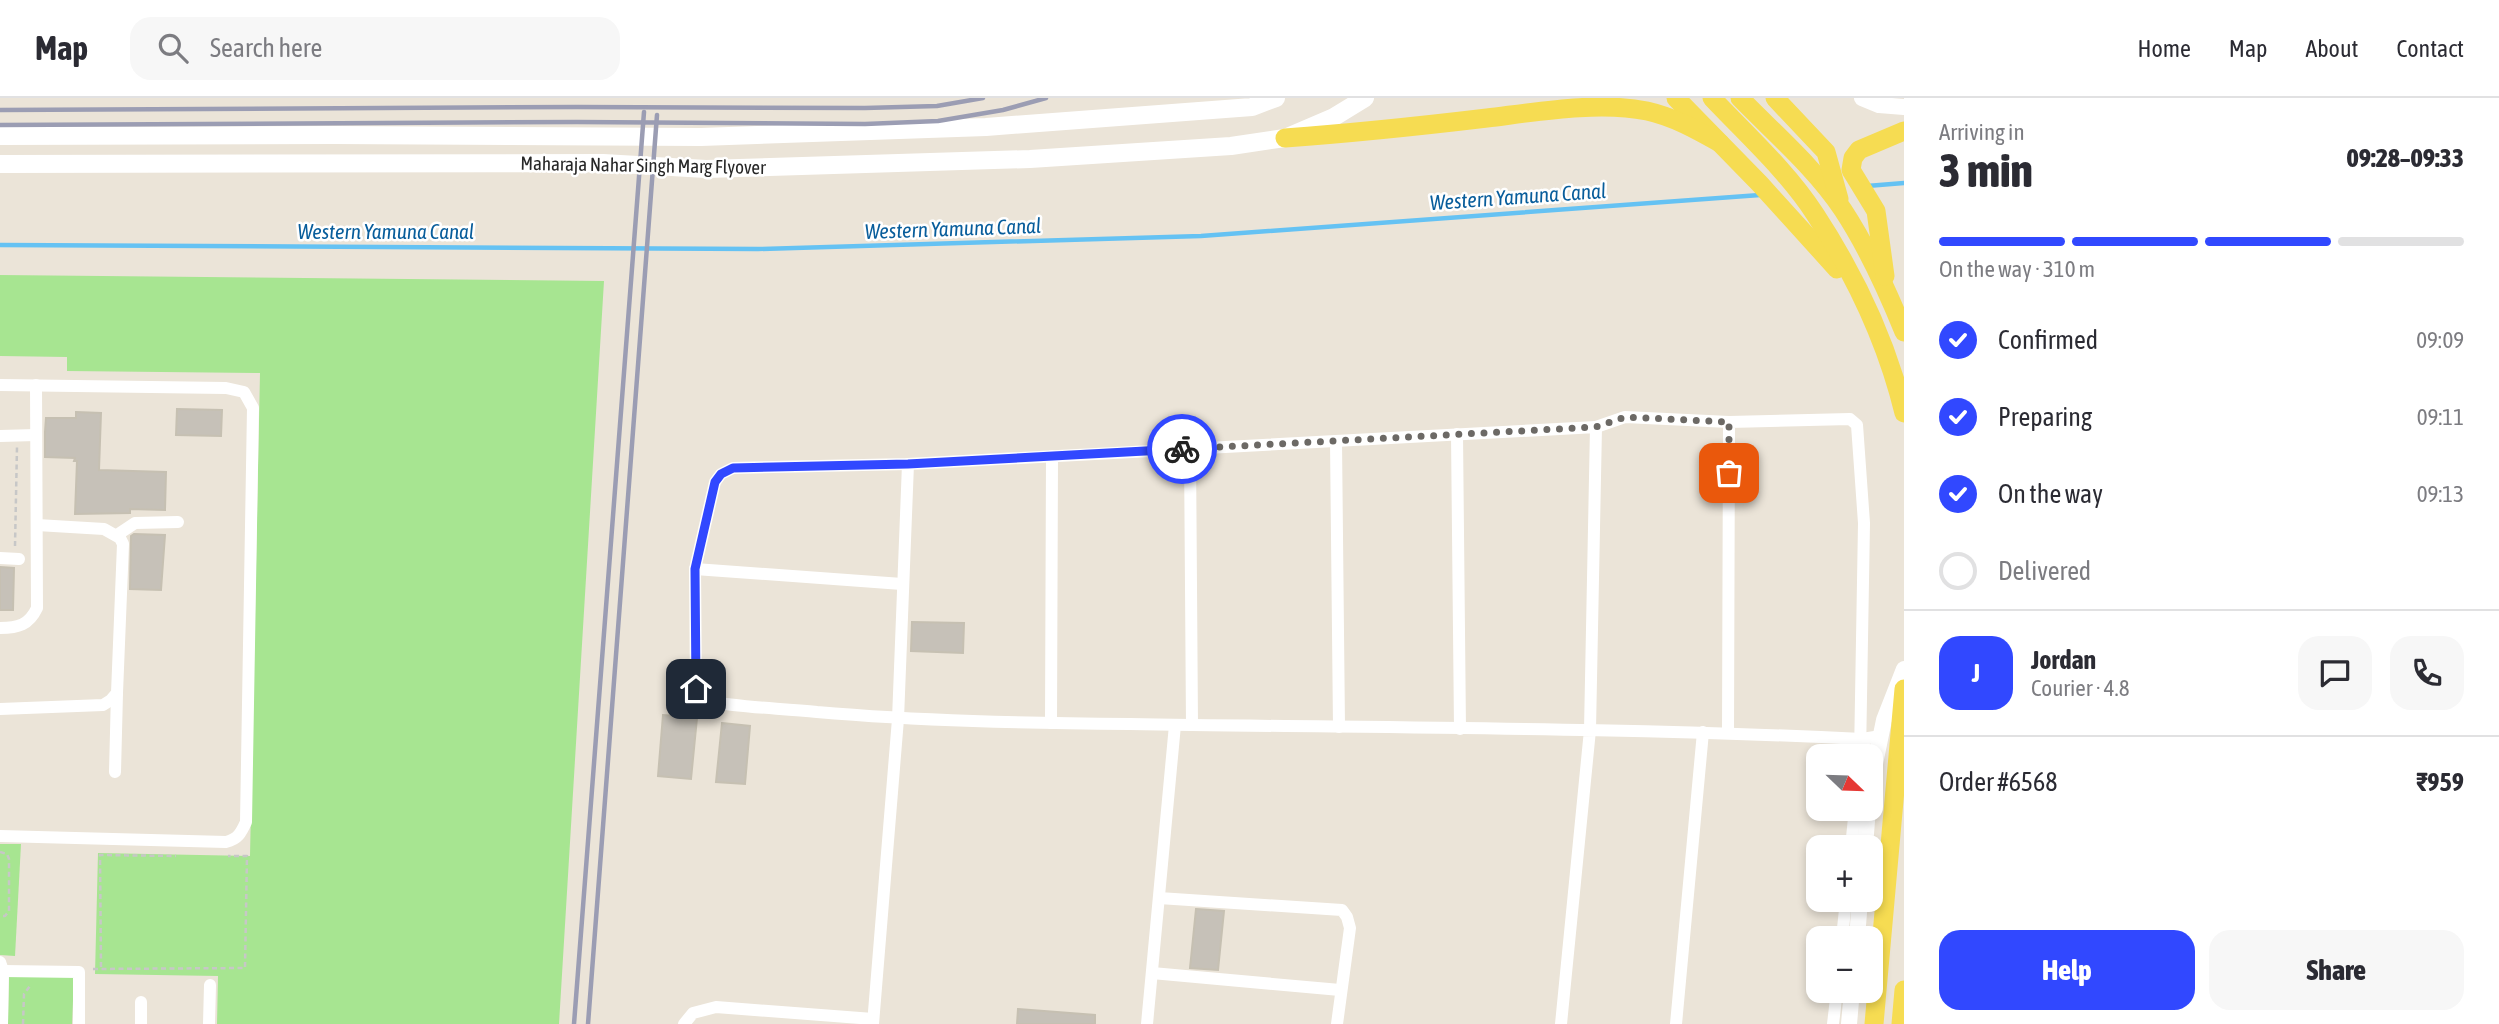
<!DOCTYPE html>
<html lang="en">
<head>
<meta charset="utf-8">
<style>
  body { margin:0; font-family:"Asap Condensed",sans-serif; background:#f7f7f7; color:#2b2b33; height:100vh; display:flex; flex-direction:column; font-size:26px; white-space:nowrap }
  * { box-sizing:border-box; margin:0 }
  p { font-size:23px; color:#7c7c81 }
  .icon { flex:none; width:38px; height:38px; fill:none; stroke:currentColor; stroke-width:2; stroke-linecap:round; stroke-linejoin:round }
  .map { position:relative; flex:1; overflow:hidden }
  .side { display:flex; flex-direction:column; background:#fff; width:595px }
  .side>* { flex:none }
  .needle { width:46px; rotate:113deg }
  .buttons { position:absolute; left:1806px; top:646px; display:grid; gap:14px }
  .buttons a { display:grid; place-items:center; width:77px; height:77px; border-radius:14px; background:#fff; box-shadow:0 4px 10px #0003; font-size:35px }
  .pin { position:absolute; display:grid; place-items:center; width:60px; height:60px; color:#fff; margin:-30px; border-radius:14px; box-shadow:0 4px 10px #0006 }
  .courier { position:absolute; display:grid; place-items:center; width:70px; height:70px; margin:-35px; border:5px solid #3148ff; border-radius:50%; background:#fff; color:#222; box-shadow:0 2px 9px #0007 }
  .summary em { font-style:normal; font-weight:800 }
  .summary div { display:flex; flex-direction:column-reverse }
  .summary { display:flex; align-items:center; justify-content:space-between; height:119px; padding:0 35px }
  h1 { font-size:46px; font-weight:800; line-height:52px }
  .bar { display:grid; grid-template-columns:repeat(4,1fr); gap:10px 7px; align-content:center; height:84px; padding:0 35px }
  .bar i { height:9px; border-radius:5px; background:#e1e1e2 }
  .bar .selected { background:#3148ff }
  .bar p { grid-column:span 4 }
  .line { display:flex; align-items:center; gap:18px; padding:0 35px; border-top:2px solid #e1e1e2 }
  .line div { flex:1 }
  .round { display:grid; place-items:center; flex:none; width:74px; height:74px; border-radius:21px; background:#f7f7f7 }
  ol { padding:0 35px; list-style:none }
  li { display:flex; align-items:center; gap:21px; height:77px }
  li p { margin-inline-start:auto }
  li .icon { padding:7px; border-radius:50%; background:#3148ff; color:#fff; stroke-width:4 }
  li:last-child { color:#7c7c81 }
  li i { width:38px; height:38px; border:4px solid #e1e1e2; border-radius:50% }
  .primary-button { display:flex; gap:14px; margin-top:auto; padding:14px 35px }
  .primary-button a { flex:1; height:80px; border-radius:21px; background:#3148ff; color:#fff; font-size:28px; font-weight:800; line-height:80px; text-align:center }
  .primary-button a+a { background:#f7f7f7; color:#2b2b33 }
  header { display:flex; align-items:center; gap:42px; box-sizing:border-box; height:98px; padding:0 35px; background:#fff; border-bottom:2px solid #e1e1e2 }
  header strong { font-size:33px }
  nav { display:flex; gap:38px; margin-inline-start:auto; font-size:24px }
  .search { width:490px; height:63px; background:#f7f7f7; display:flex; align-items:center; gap:18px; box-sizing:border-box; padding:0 24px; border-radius:21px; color:#7c7c81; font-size:26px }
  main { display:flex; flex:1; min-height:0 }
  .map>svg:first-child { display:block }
</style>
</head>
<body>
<header>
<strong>Map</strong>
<div class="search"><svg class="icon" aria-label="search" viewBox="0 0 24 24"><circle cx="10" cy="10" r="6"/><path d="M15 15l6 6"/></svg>Search here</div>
<nav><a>Home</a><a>Map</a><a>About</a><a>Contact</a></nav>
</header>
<main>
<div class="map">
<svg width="1904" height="926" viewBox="0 0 1904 926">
  <rect width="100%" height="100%" fill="#ebe4d8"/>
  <g fill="#a7e591">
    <polygon points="0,177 604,183 559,926 217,926 218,878 95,876 98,755 250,758 260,275 67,273 67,259 0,258"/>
    <polygon points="0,746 21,746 15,858 0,857"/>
    <polygon points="9,877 74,879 72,926 8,926"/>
  </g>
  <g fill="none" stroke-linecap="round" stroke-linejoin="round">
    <g stroke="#65c2f3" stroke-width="4.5">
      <polyline points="1867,88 1904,85"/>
      <polyline points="0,147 758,151 1201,138 1760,97"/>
    </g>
  </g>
  <g fill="#c6c1b8" stroke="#c6c0b2" stroke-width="2">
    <polygon points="177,311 222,312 221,338 176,337"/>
    <polygon points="76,314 101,315 99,372 166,374 165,412 130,411 130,415 75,416 77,363 74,363 75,360 45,359 45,334 46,320 76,320"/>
    <polygon points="134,436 165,437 161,492 130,491 131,438"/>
    <polygon points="0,469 14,470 13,512 0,512"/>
    <polygon points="912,524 964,525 963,555 911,553"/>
    <polygon points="663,617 697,620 691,681 658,678"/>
    <polygon points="722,625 750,628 745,686 716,684"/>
    <polygon points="1196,811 1224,813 1218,872 1190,870"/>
    <polygon points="1018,911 1095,917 1095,926 1017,926"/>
  </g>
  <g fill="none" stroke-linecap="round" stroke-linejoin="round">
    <g stroke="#c7c7c7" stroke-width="2.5" stroke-dasharray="5 3.5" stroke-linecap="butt">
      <polyline points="15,448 17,349"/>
      <polyline points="0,754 7,756 9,761 9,813 5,818 0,818"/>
      <polyline points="101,869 100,757 176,758"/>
      <polyline points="93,871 245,870 247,758 228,758"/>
      <polyline points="23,926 24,896 30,888"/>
    </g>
    <g stroke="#fff" stroke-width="12">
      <path d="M 0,287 L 226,290 L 244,294 L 253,310 L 246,724 C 241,735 238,741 226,744 L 0,738"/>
      <polyline points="1596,329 1625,319 1729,324"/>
      <polyline points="1457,336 1460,631"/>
      <polyline points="0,338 36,337"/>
      <polyline points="1336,343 1339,629"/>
      <polyline points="1190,350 1192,627"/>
      <polyline points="117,437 135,425 178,424"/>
      <polyline points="0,460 19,461"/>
      <polyline points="695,471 902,486"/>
      <path d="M 0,530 C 18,530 29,527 37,510 L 36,287"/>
      <polyline points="0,611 103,607 111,602 117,595 123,446 120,440 104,431 37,427"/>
      <polyline points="1051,625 1052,358"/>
      <polyline points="1728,634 1729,324 1850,321 1857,327 1864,425 1860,658"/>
      <polyline points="115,674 117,595"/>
      <polyline points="1851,749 1855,710"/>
      <polyline points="1159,800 1342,812 1347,819 1350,830 1337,926"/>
      <polyline points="1842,840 1846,802"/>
      <polyline points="0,864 3,873 2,926"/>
      <polyline points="3,873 79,874 79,926"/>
      <polyline points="1152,875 1340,892"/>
      <polyline points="141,926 141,904"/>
      <polyline points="209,926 210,887"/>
      <polyline points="684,926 693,915 716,909 873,921"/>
      <polyline points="873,926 898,621 908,366"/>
      <polyline points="1147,926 1175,627"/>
      <path d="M 1561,926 L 1590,632 L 1596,329 L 908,366 L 733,370 L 721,376 L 715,384 L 695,471 L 696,591 L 699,600 L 707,603 C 742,610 781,610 817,614 C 921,623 1025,625 1130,626 C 1374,630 1618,629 1862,641 L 1881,638"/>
      <polyline points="1676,926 1703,634"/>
      <polyline points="1833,926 1837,892"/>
    </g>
    <g stroke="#fff" stroke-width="16">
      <polyline points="1862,0 1879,7 1904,9"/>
      <polyline points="1871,685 1884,622 1904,571"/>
      <polyline points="1865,749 1868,710"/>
      <polyline points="1857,840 1860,802"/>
      <polyline points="1849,926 1852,892"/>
    </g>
    <g stroke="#fff" stroke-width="18">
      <polyline points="0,38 334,37 701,39 986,29 1252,9 1276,0"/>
      <polyline points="0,66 603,65 706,71 1030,61 1231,48 1285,40 1334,19 1365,0"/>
    </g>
    <g stroke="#f6dc52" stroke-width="19">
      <polyline points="1676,0 1760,86 1837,171"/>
      <path d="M 1712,0 C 1747,37 1787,73 1815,116 C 1855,177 1887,245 1904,315"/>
      <path d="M 1740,0 C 1775,36 1815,70 1843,112 C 1868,150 1887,192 1904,234"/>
      <polyline points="1775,0 1826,54 1839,101"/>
      <path d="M 1285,40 C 1353,35 1420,28 1487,20 C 1536,14 1599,3 1647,13 C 1674,19 1697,32 1720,45"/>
      <polyline points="1885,178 1876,113 1851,72 1853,60 1859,52 1904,33"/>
      <polyline points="1874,926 1904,591"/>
      <polyline points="1901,926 1904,892"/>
    </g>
    <g stroke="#9b9db3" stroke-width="4.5">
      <polyline points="0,12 577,9 865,10 937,8 983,0"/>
      <polyline points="0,27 577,24 865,26 938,23 1003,12 1046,0"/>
      <polyline points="574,926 644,14"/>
      <polyline points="588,926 657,17"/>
    </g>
  </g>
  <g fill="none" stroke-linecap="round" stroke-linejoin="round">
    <polyline stroke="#6c6965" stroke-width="7" stroke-dasharray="0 12.6" points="1182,351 1596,329 1625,319 1729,324 1729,375"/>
    <polyline stroke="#3148ff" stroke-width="9" points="696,591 695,471 715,384 721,376 733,370 908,366 1182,351"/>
  </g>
  <g text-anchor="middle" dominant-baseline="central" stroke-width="5" stroke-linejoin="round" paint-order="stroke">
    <g font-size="19" fill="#272727" stroke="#fff">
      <text transform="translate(643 67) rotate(1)">Maharaja Nahar Singh Marg Flyover</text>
    </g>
    <g font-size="21" font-style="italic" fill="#085d9b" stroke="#fff">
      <text transform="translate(1518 98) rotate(-4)">Western Yamuna Canal</text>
      <text transform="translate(953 130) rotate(-2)">Western Yamuna Canal</text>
      <text x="386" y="133">Western Yamuna Canal</text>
    </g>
  </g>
</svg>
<div class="buttons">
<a><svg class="needle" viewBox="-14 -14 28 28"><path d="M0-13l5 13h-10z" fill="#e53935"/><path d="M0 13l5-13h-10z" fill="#7c7c81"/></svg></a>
<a>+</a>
<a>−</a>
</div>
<div class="pin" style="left:1729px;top:375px;background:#ea580c"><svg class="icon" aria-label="bag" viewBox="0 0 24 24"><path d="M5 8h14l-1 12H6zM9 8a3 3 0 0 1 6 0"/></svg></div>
<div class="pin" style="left:696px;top:591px;background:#1f2937"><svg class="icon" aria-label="home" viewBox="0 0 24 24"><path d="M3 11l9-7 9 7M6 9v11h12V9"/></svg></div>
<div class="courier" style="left:1182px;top:351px"><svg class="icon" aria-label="bike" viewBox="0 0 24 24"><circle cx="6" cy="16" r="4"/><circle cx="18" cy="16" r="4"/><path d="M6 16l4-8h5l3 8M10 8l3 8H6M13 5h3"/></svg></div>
</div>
<section class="side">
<div class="summary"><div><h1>3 min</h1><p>Arriving in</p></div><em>09:28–09:33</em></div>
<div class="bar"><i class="selected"></i><i class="selected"></i><i class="selected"></i><i></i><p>On the way · 310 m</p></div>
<ol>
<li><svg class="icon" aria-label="check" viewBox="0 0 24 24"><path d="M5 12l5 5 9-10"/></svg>Confirmed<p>09:09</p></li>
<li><svg class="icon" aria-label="check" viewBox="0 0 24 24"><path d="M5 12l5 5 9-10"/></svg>Preparing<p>09:11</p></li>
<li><svg class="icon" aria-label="check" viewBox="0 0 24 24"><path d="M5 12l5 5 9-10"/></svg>On the way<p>09:13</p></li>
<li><i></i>Delivered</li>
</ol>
<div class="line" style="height:126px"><b class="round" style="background:#3148ff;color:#fff">J</b><div><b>Jordan</b><p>Courier · 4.8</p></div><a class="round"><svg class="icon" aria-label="chat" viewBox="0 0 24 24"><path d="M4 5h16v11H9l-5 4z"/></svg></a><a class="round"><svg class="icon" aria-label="phone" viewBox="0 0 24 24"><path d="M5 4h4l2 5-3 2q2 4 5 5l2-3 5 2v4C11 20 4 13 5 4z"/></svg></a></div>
<div class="line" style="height:91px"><div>Order #6568</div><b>₹959</b></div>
<div class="primary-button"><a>Help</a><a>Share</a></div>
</section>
</main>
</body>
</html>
